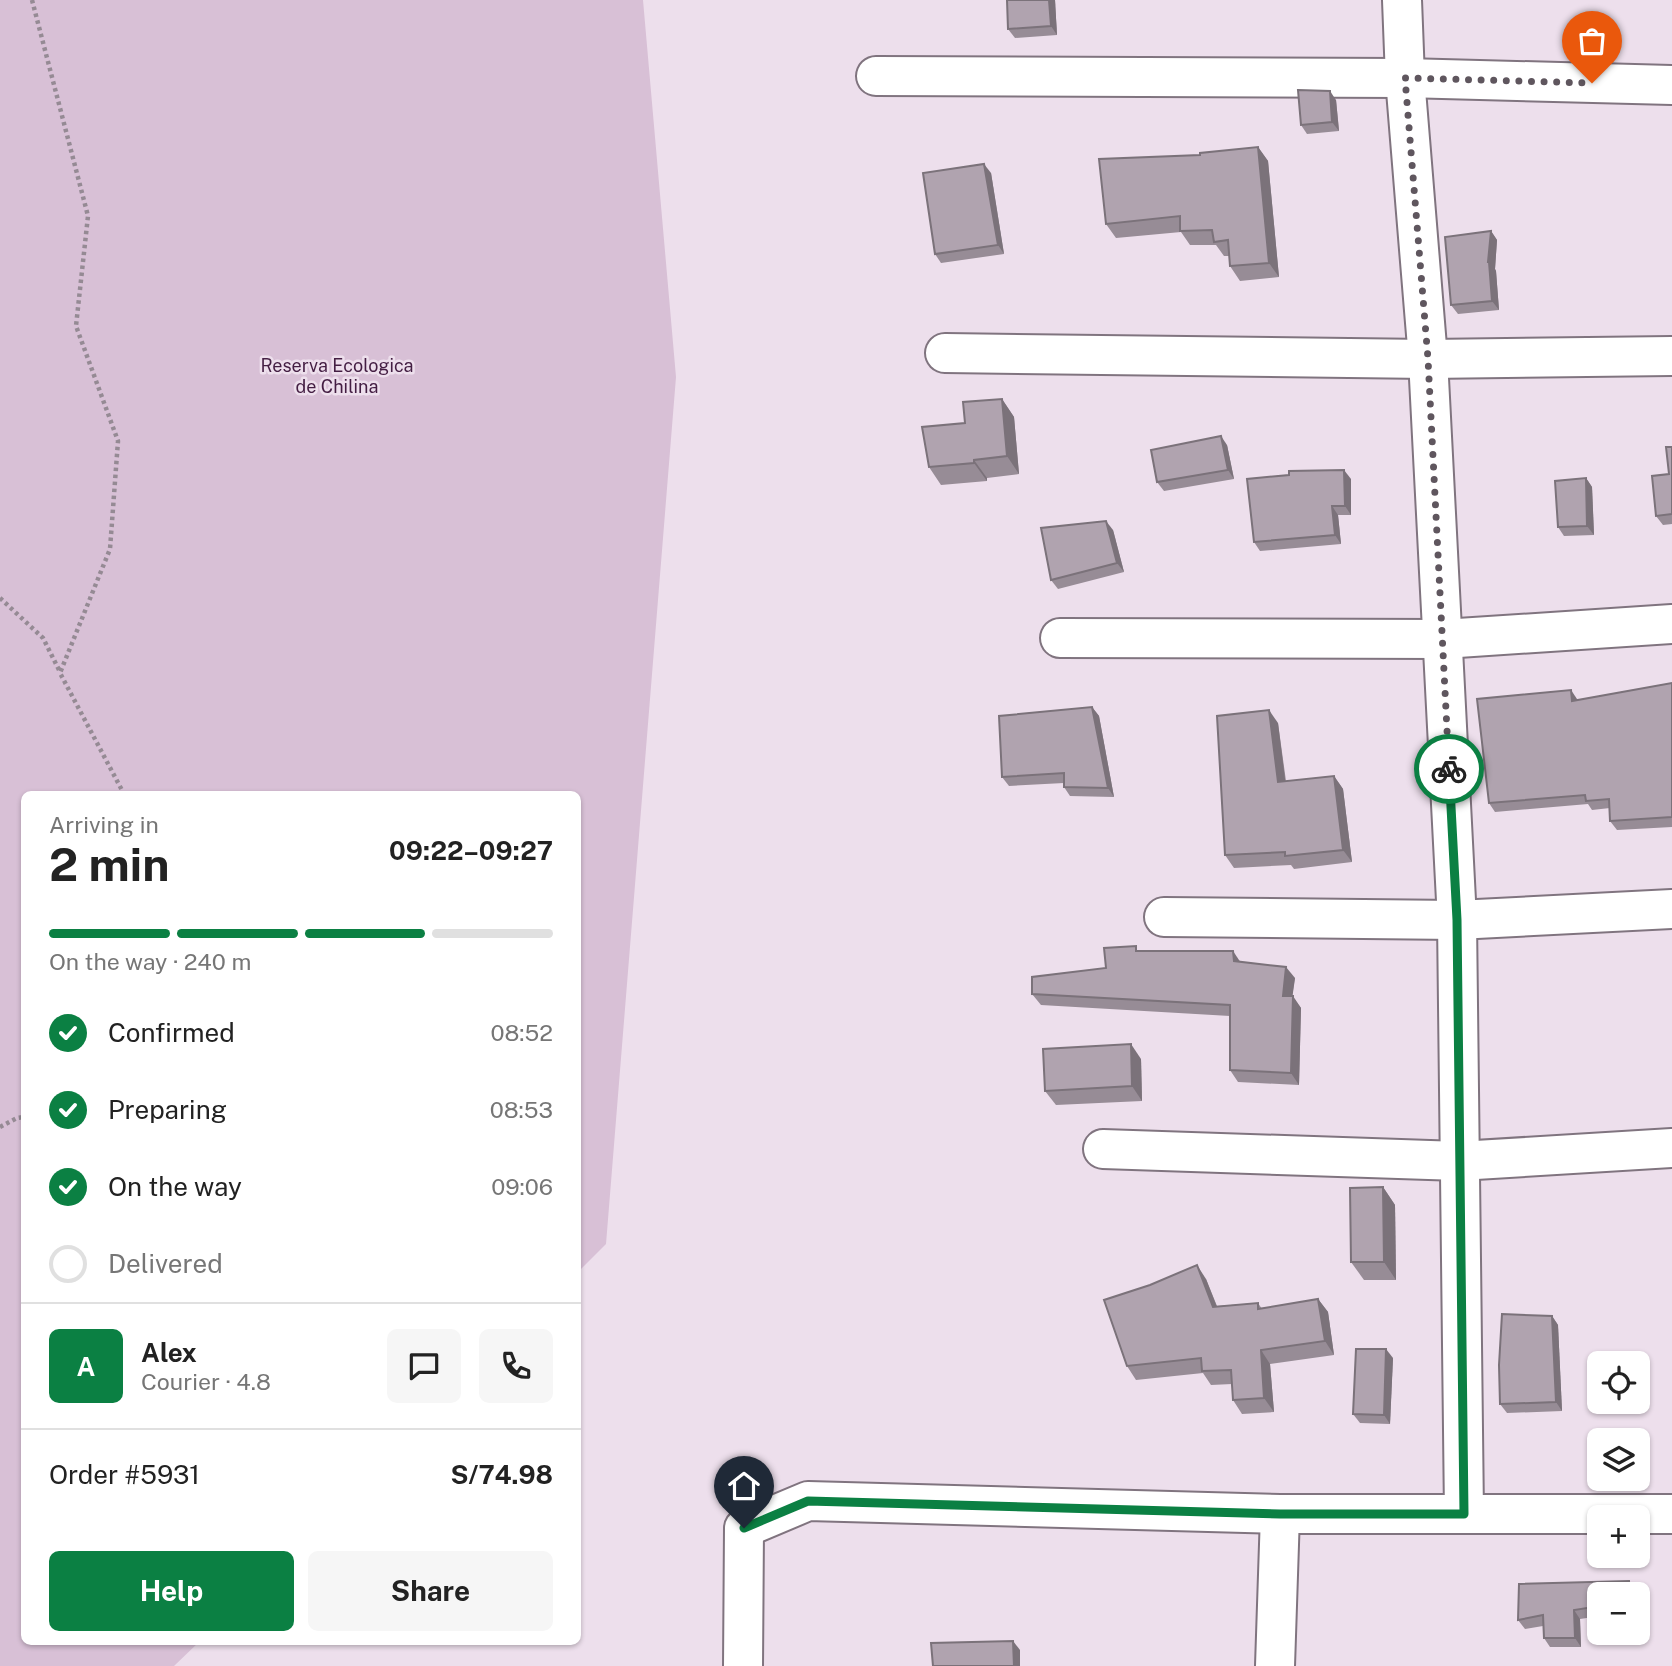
<!DOCTYPE html>
<html lang="en">
<head>
<meta charset="utf-8">
<style>
  body { margin:0; font-family:"Public Sans",sans-serif; background:#f6f6f6; color:#222; height:100vh; display:flex; flex-direction:column; font-size:26px; white-space:nowrap }
  * { box-sizing:border-box; margin:0 }
  p { font-size:23px; color:#767676 }
  .icon { flex:none; width:38px; height:38px; fill:none; stroke:currentColor; stroke-width:2; stroke-linecap:round; stroke-linejoin:round }
  .map { position:relative; flex:1; overflow:hidden }
  .details { position:absolute; left:21px; top:791px; width:560px; height:854px; display:flex; flex-direction:column; background:#fff; border-radius:10px; box-shadow:0 2px 5px #0004 }
  .details>* { flex:none }
  .controls { position:absolute; left:1587px; top:1351px; display:grid; gap:14px }
  .controls a { display:grid; place-items:center; width:63px; height:63px; border-radius:10px; background:#fff; box-shadow:0 2px 5px #0004; font-size:35px }
  .pin { position:absolute; display:grid; place-items:center; width:60px; height:60px; color:#fff; margin:-72px -30px; border-radius:50% 50% 50% 0; rotate:-45deg; box-shadow:0 0 7px #0007 }
  .pin .icon { rotate:45deg }
  .courier { position:absolute; display:grid; place-items:center; width:70px; height:70px; margin:-35px; border:5px solid #0b8043; border-radius:50%; background:#fff; color:#222; box-shadow:0 2px 9px #0007 }
  .headline em { font-style:normal; font-weight:700 }
  .headline div { display:flex; flex-direction:column-reverse }
  .headline { display:flex; align-items:center; justify-content:space-between; height:119px; padding:0 28px }
  h1 { font-size:46px; font-weight:700; line-height:52px }
  .bar { display:grid; grid-template-columns:repeat(4,1fr); gap:10px 7px; align-content:center; height:84px; padding:0 28px }
  .bar i { height:9px; border-radius:5px; background:#e0e0e0 }
  .bar .active { background:#0b8043 }
  .bar p { grid-column:span 4 }
  .line { display:flex; align-items:center; gap:18px; padding:0 28px; border-top:2px solid #e0e0e0 }
  .line div { flex:1 }
  .round { display:grid; place-items:center; flex:none; width:74px; height:74px; border-radius:10px; background:#f6f6f6 }
  ol { padding:0 28px; list-style:none }
  li { display:flex; align-items:center; gap:21px; height:77px }
  li p { margin-inline-start:auto }
  li .icon { padding:7px; border-radius:50%; background:#0b8043; color:#fff; stroke-width:4 }
  li:last-child { color:#767676 }
  li i { width:38px; height:38px; border:4px solid #e0e0e0; border-radius:50% }
  .action { display:flex; gap:14px; margin-top:auto; padding:14px 28px }
  .action a { flex:1; height:80px; border-radius:10px; background:#0b8043; color:#fff; font-size:28px; font-weight:700; line-height:80px; text-align:center }
  .action a+a { background:#f6f6f6; color:#222 }
  .map>svg:first-child { display:block }
</style>
</head>
<body>
<div class="map">
<svg width="1672" height="1666" viewBox="0 0 1672 1666">
  <rect width="100%" height="100%" fill="#eddfec"/>
  <polygon fill="#d8c0d6" points="0,0 643,0 676,377 606,1244 578,1272 578,794 24,794 24,1642 199,1642 174,1666 0,1666"/>
  <g fill="none" stroke-linecap="round" stroke-linejoin="round">
    <g stroke="#80747f" stroke-width="42">
      <g id="minor">
        <polyline points="1402,0 1405,78 1428,359 1457,920 1464,1514"/>
        <polyline points="876,76 1405,78 1672,85"/>
        <polyline points="945,353 1428,359 1672,356"/>
        <polyline points="1060,638 1443,639 1672,624"/>
        <polyline points="1164,917 1457,920 1672,909"/>
        <polyline points="1103,1149 1459,1161 1672,1148"/>
        <polyline points="743,1666 744,1528 808,1501 1280,1514 1672,1514"/>
        <polyline points="1275,1666 1280,1514"/>
      </g>
    </g>
    <g stroke="#958a94" stroke-width="4.5" stroke-dasharray="3.5 3.5" stroke-linecap="butt">
      <polyline points="32,0 88,216 76,326 118,441 110,549 60,673 124,794"/>
      <polyline points="0,598 43,638 60,672"/>
      <polyline points="0,1127 17,1118 24,1117"/>
    </g>
    <use href="#minor" stroke="#fff" stroke-width="38"/>
  </g>
  <g fill="#978c96">
    <polygon points="1055,0 1057,35 1015,38 1008,29"/>
    <polygon points="1336,100 1339,131 1307,134 1301,125"/>
    <polygon points="1258,147 1268,161 1279,277 1240,281 1230,266 1229,256 1224,256 1216,245 1190,245 1181,232 1116,238 1106,224 1200,155"/>
    <polygon points="991,173 1004,254 941,263 935,254"/>
    <polygon points="1491,231 1497,240 1495,269 1496,271 1499,310 1458,314 1451,305"/>
    <polygon points="1002,399 1014,417 1019,474 987,478 987,481 941,485 929,467 965,423"/>
    <polygon points="1227,445 1234,479 1164,491 1157,482"/>
    <polygon points="1672,447 1672,524 1663,525 1656,516 1669,474"/>
    <polygon points="1586,478 1592,487 1594,535 1564,536 1558,527"/>
    <polygon points="1351,479 1351,515 1338,515 1341,544 1260,551 1254,542"/>
    <polygon points="1113,530 1124,572 1058,589 1051,580"/>
    <polygon points="1672,683 1672,827 1617,830 1610,821 1610,808 1592,810 1588,804 1495,812 1489,803 1577,699 1577,700"/>
    <polygon points="1092,707 1099,716 1114,797 1070,796 1064,787 1064,783 1009,786 1002,777"/>
    <polygon points="1278,723 1286,781 1334,776 1343,789 1352,862 1294,869 1291,865 1234,868 1225,855"/>
    <polygon points="1140,951 1241,962 1295,978 1292,996 1301,1008 1299,1085 1238,1082 1230,1070 1230,1016 1041,1005 1032,994 1106,968"/>
    <polygon points="1141,1059 1142,1101 1056,1105 1045,1091"/>
    <polygon points="1383,1187 1395,1205 1396,1280 1364,1280 1351,1262"/>
    <polygon points="1206,1279 1217,1306 1258,1303 1262,1309 1318,1299 1328,1312 1334,1355 1270,1364 1274,1412 1242,1414 1233,1400 1232,1384 1211,1385 1203,1373 1136,1380 1127,1366"/>
    <polygon points="1552,1316 1558,1325 1562,1411 1507,1413 1500,1404"/>
    <polygon points="1393,1358 1390,1424 1360,1423 1353,1414"/>
    <polygon points="1629,1581 1635,1590 1600,1594 1600,1616 1580,1619 1581,1647 1550,1647 1544,1638 1543,1626 1525,1629 1518,1620"/>
  </g>
  <g fill="#7b727a">
    <polygon points="1049,0 1055,0 1057,35 1051,26"/>
    <polygon points="1330,91 1336,100 1339,131 1332,122"/>
    <polygon points="1258,147 1268,161 1279,277 1269,263"/>
    <polygon points="984,164 991,173 1004,254 998,245"/>
    <polygon points="1491,231 1497,240 1495,269 1496,271 1499,310 1492,301 1488,262"/>
    <polygon points="1002,399 1014,417 1019,474 1007,456"/>
    <polygon points="1221,436 1227,445 1234,479 1228,470"/>
    <polygon points="974,460 987,478 987,481 974,463"/>
    <polygon points="1344,470 1351,479 1351,515 1345,506"/>
    <polygon points="1586,478 1592,487 1594,535 1587,526"/>
    <polygon points="1332,506 1338,515 1341,544 1335,535"/>
    <polygon points="1106,521 1113,530 1124,572 1117,563"/>
    <polygon points="1571,690 1577,699 1578,710 1572,701"/>
    <polygon points="1092,707 1099,716 1114,797 1108,788"/>
    <polygon points="1269,710 1278,723 1287,795 1278,782"/>
    <polygon points="1334,776 1343,789 1352,862 1343,850"/>
    <polygon points="1233,951 1241,963 1234,961"/>
    <polygon points="1286,967 1295,978 1291,1007 1283,996"/>
    <polygon points="1293,996 1301,1008 1299,1085 1291,1073"/>
    <polygon points="1131,1044 1141,1059 1142,1101 1132,1086"/>
    <polygon points="1383,1187 1395,1205 1396,1280 1384,1262"/>
    <polygon points="1197,1265 1206,1279 1222,1320 1213,1307"/>
    <polygon points="1318,1299 1328,1312 1334,1355 1325,1341"/>
    <polygon points="1552,1316 1558,1325 1562,1411 1556,1402"/>
    <polygon points="1386,1349 1393,1358 1390,1424 1384,1415"/>
    <polygon points="1261,1350 1270,1364 1274,1412 1264,1398"/>
    <polygon points="1629,1581 1635,1590 1636,1594 1630,1594"/>
    <polygon points="1574,1610 1580,1619 1581,1647 1575,1638"/>
    <polygon points="1013,1641 1020,1650 1020,1666 1014,1666"/>
  </g>
  <g fill="#b0a3af" stroke="#7b727a" stroke-width="2">
    <polygon points="1007,0 1049,0 1051,26 1008,29"/>
    <polygon points="1298,90 1330,91 1332,122 1301,125"/>
    <polygon points="1258,147 1269,263 1230,266 1228,240 1214,242 1212,230 1180,231 1180,216 1106,224 1099,159 1200,155 1200,153"/>
    <polygon points="984,164 998,245 935,254 923,173"/>
    <polygon points="1491,231 1488,262 1489,262 1492,301 1451,305 1445,237"/>
    <polygon points="1002,399 1007,456 974,460 974,463 929,467 922,427 965,423 963,402"/>
    <polygon points="1221,436 1228,470 1157,482 1151,450"/>
    <polygon points="1666,447 1672,447 1672,514 1656,516 1652,476 1669,474"/>
    <polygon points="1344,470 1345,506 1332,506 1335,535 1254,542 1247,479 1289,475 1289,471"/>
    <polygon points="1586,478 1587,526 1558,527 1555,481"/>
    <polygon points="1106,521 1117,563 1051,580 1041,528"/>
    <polygon points="1672,683 1672,817 1610,821 1609,799 1586,801 1585,795 1489,803 1477,699 1571,690 1572,701"/>
    <polygon points="1092,707 1108,788 1064,787 1064,773 1002,777 999,716"/>
    <polygon points="1269,710 1278,782 1334,776 1343,850 1285,856 1285,852 1225,855 1217,716"/>
    <polygon points="1136,946 1136,951 1233,951 1234,961 1286,967 1283,996 1293,996 1291,1073 1230,1070 1230,1005 1032,994 1032,977 1106,968 1104,948"/>
    <polygon points="1131,1044 1132,1086 1045,1091 1043,1049"/>
    <polygon points="1383,1187 1384,1262 1351,1262 1350,1188"/>
    <polygon points="1197,1265 1213,1307 1258,1303 1258,1309 1318,1299 1325,1341 1261,1350 1264,1398 1233,1400 1231,1370 1202,1371 1201,1358 1127,1366 1104,1300 1150,1285"/>
    <polygon points="1502,1314 1552,1316 1556,1402 1500,1404 1499,1365"/>
    <polygon points="1356,1349 1386,1349 1384,1415 1353,1414"/>
    <polygon points="1629,1581 1630,1594 1600,1594 1600,1606 1574,1610 1575,1638 1544,1638 1543,1615 1518,1620 1519,1584"/>
    <polygon points="1013,1641 1014,1666 933,1666 931,1643"/>
  </g>
  <g fill="none" stroke-linecap="round" stroke-linejoin="round">
    <polyline stroke="#5f565e" stroke-width="7" stroke-dasharray="0 12.6" points="1449,769 1428,359 1405,78 1592,83"/>
    <polyline stroke="#0b8043" stroke-width="9" points="744,1528 808,1501 1280,1514 1464,1514 1457,920 1449,769"/>
  </g>
  <g text-anchor="middle" dominant-baseline="central" stroke-width="5" stroke-linejoin="round" paint-order="stroke">
    <g font-size="18" fill="#441e43" stroke="#eddfec">
      <text x="337" y="365">Reserva Ecologica<tspan x="337" dy="21">de Chilina</tspan></text>
    </g>
  </g>
</svg>
<div class="controls">
<a><svg class="icon" aria-label="locate" viewBox="0 0 24 24"><circle cx="12" cy="12" r="6"/><path d="M12 2v4M12 18v4M2 12h4M18 12h4"/></svg></a>
<a><svg class="icon" aria-label="layers" viewBox="0 0 24 24"><path d="M12 4l9 5-9 5-9-5zM3 14l9 5 9-5"/></svg></a>
<a>+</a>
<a>−</a>
</div>
<div class="pin" style="left:1592px;top:83px;background:#ea580c"><svg class="icon" aria-label="bag" viewBox="0 0 24 24"><path d="M5 8h14l-1 12H6zM9 8a3 3 0 0 1 6 0"/></svg></div>
<div class="pin" style="left:744px;top:1528px;background:#1f2937"><svg class="icon" aria-label="home" viewBox="0 0 24 24"><path d="M3 11l9-7 9 7M6 9v11h12V9"/></svg></div>
<div class="courier" style="left:1449px;top:769px"><svg class="icon" aria-label="bike" viewBox="0 0 24 24"><circle cx="6" cy="16" r="4"/><circle cx="18" cy="16" r="4"/><path d="M6 16l4-8h5l3 8M10 8l3 8H6M13 5h3"/></svg></div>
<section class="details">
<div class="headline"><div><h1>2 min</h1><p>Arriving in</p></div><em>09:22–09:27</em></div>
<div class="bar"><i class="active"></i><i class="active"></i><i class="active"></i><i></i><p>On the way · 240 m</p></div>
<ol>
<li><svg class="icon" aria-label="check" viewBox="0 0 24 24"><path d="M5 12l5 5 9-10"/></svg>Confirmed<p>08:52</p></li>
<li><svg class="icon" aria-label="check" viewBox="0 0 24 24"><path d="M5 12l5 5 9-10"/></svg>Preparing<p>08:53</p></li>
<li><svg class="icon" aria-label="check" viewBox="0 0 24 24"><path d="M5 12l5 5 9-10"/></svg>On the way<p>09:06</p></li>
<li><i></i>Delivered</li>
</ol>
<div class="line" style="height:126px"><b class="round" style="background:#0b8043;color:#fff">A</b><div><b>Alex</b><p>Courier · 4.8</p></div><a class="round"><svg class="icon" aria-label="chat" viewBox="0 0 24 24"><path d="M4 5h16v11H9l-5 4z"/></svg></a><a class="round"><svg class="icon" aria-label="phone" viewBox="0 0 24 24"><path d="M5 4h4l2 5-3 2q2 4 5 5l2-3 5 2v4C11 20 4 13 5 4z"/></svg></a></div>
<div class="line" style="height:91px"><div>Order #5931</div><b>S/74.98</b></div>
<div class="action"><a>Help</a><a>Share</a></div>
</section>
</div>
</body>
</html>
